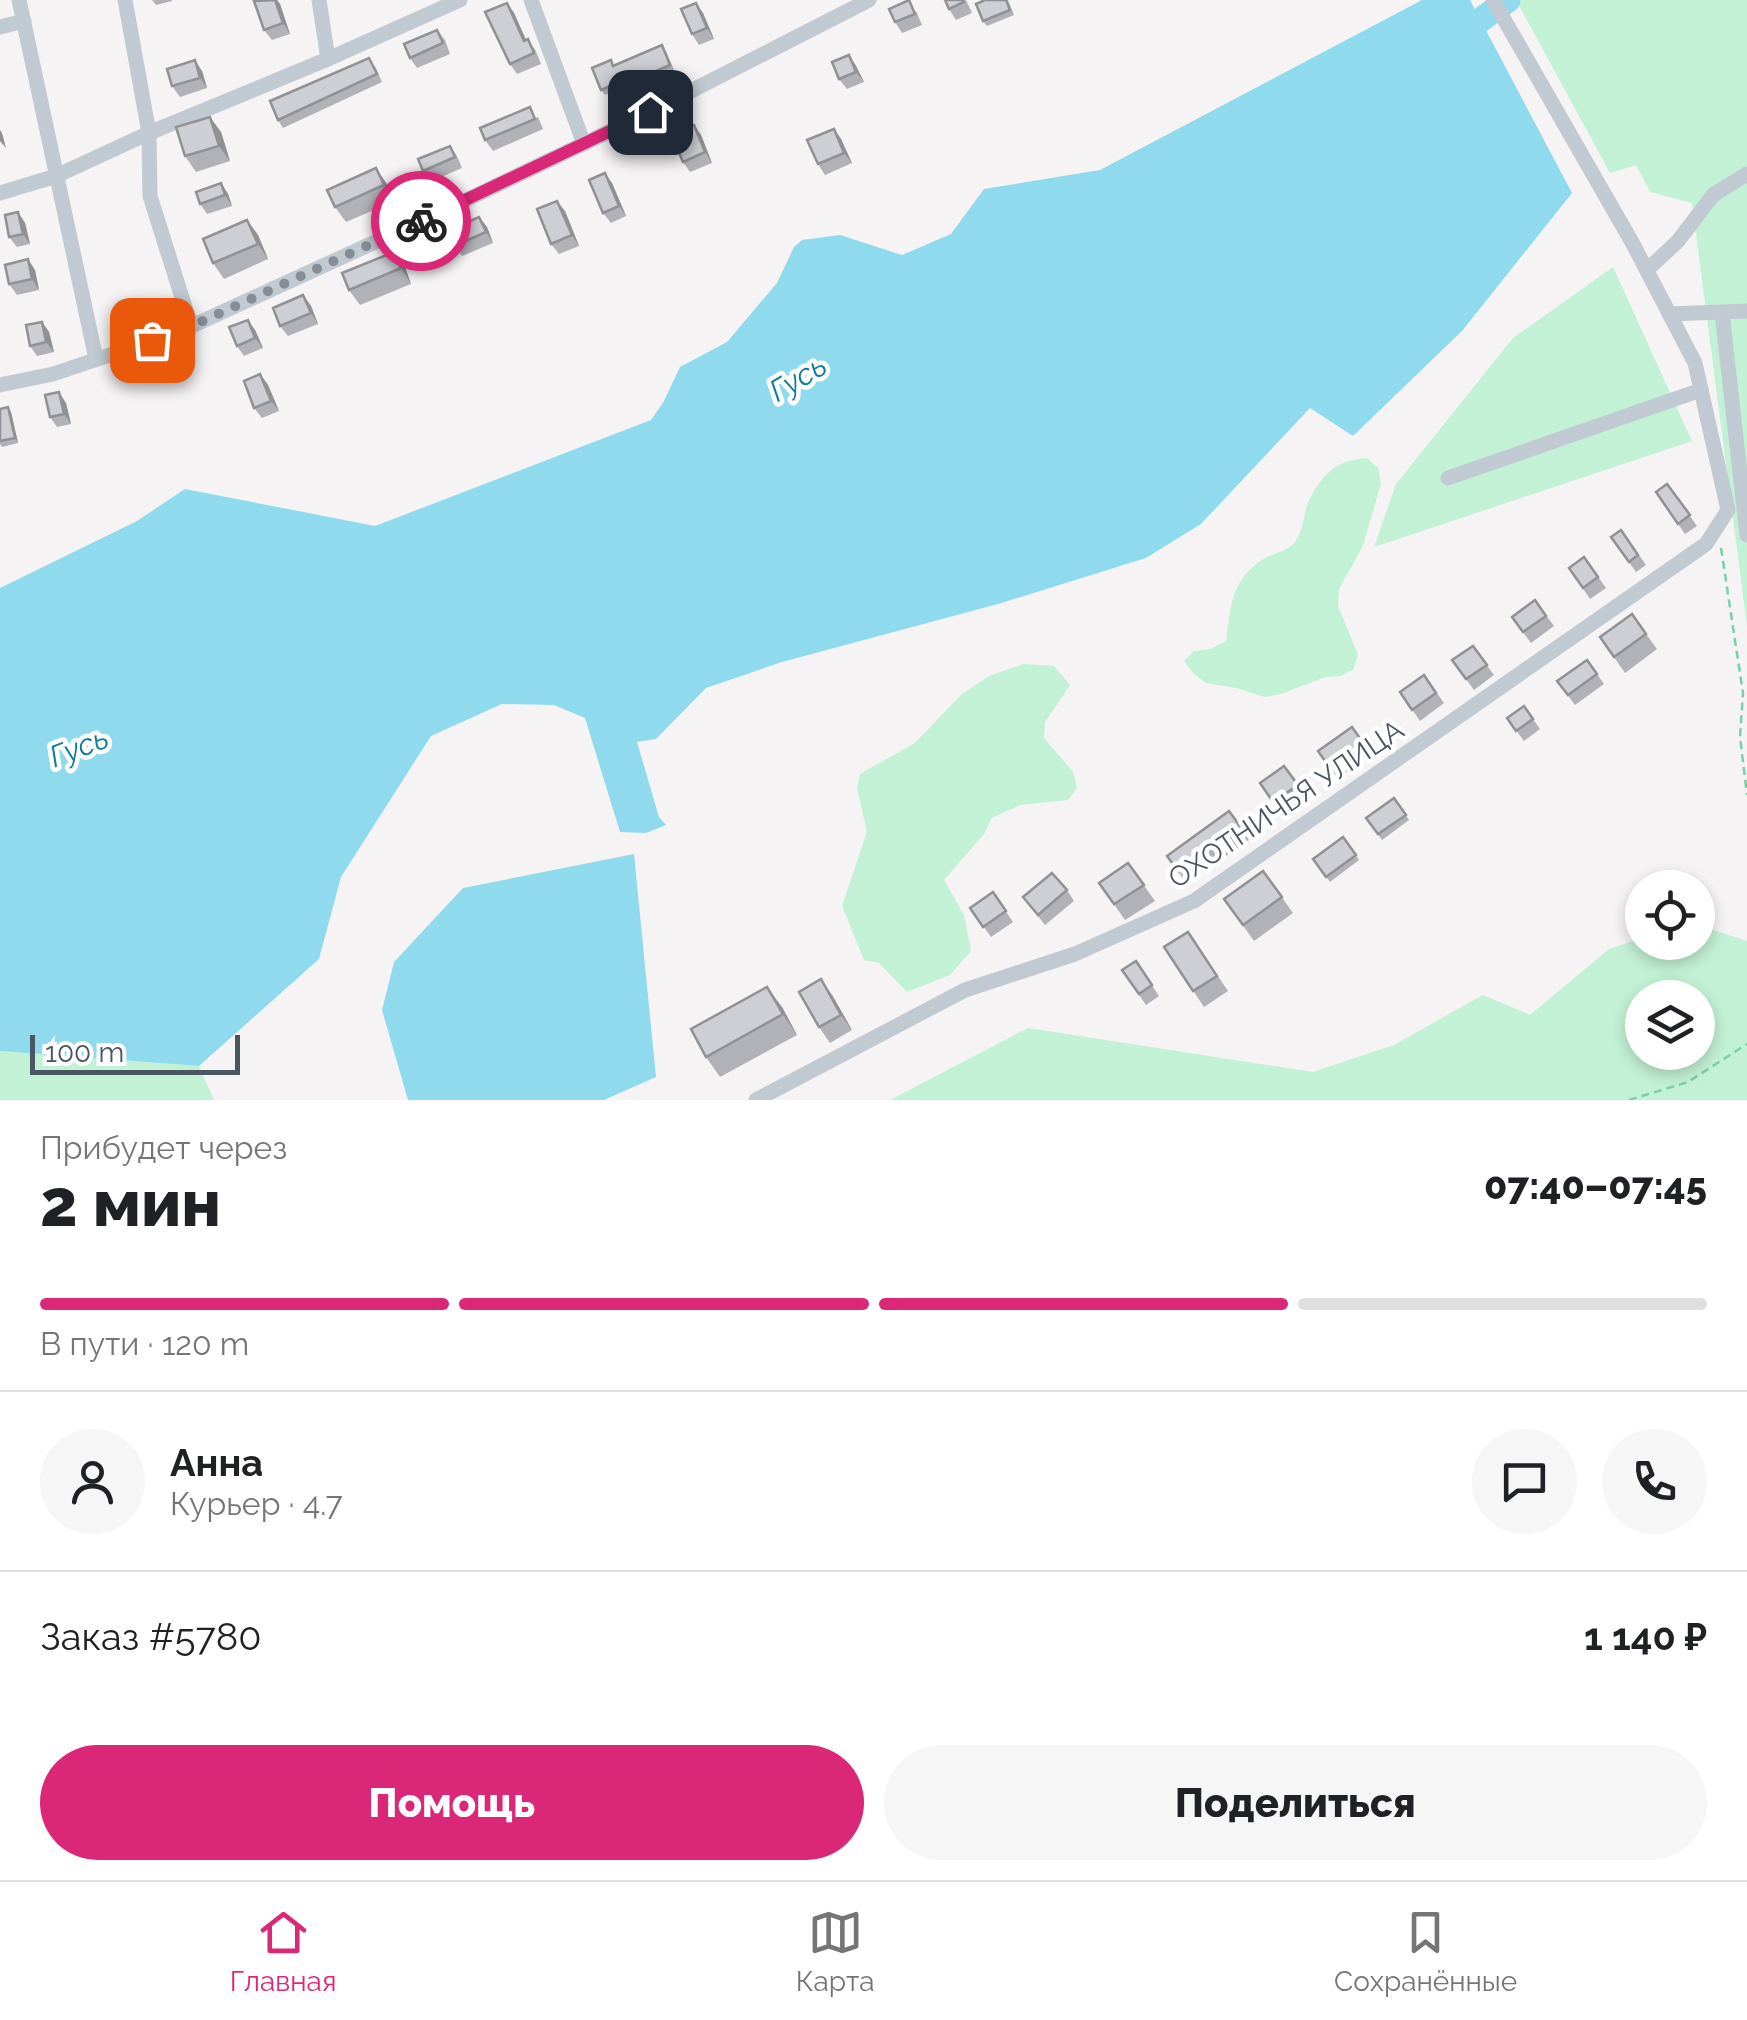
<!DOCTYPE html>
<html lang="ru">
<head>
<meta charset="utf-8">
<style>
  body { margin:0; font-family:Raleway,sans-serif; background:#f6f6f6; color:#202124; height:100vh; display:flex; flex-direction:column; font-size:38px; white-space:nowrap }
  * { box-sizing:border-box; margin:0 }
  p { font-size:32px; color:#757577 }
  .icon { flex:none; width:55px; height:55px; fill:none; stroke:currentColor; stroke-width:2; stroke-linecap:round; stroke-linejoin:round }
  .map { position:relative; height:1100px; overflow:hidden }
  .details { display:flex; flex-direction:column; background:#fff; flex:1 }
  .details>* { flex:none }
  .fabs { position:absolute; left:1625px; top:870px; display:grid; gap:20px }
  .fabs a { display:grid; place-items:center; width:90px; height:90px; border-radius:50%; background:#fff; box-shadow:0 5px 15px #0003; font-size:50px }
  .scale { position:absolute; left:30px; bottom:25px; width:210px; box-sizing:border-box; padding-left:10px; border:5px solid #4a5661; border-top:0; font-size:28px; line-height:35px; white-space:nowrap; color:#4a5661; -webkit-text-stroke:8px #fff; paint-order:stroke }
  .pin { position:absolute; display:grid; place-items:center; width:85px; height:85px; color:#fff; margin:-42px; border-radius:20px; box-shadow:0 5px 15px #0006 }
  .courier { position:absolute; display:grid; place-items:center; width:100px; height:100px; margin:-50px; border:8px solid #db2777; border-radius:50%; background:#fff; color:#222; box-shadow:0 2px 12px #0007 }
  .summary em { font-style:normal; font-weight:800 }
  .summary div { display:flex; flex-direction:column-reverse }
  .summary { display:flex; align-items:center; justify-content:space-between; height:170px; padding:0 40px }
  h1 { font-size:65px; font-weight:800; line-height:75px }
  .bar { display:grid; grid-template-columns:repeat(4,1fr); gap:15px 10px; align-content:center; height:120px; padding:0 40px }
  .bar i { height:12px; border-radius:8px; background:#e0e0e0 }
  .bar .selected { background:#db2777 }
  .bar p { grid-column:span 4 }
  .line { display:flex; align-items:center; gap:25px; padding:0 40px; border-top:2px solid #e0e0e0 }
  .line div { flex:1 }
  .round { display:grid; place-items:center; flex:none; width:105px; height:105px; border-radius:52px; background:#f6f6f6 }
  .action { display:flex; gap:20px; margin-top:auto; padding:20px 40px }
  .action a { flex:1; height:115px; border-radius:60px; background:#db2777; color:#fff; font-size:40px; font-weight:800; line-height:115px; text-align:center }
  .action a+a { background:#f6f6f6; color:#202124 }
  .dock { display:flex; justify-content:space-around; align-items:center; height:140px; border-top:2px solid #e0e0e0; background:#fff; font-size:28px; color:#757577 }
  .dock a { display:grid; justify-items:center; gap:5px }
  .dock .selected { color:#db2777 }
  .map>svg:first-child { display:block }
</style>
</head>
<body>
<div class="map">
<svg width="1747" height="1100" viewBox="0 0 1747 1100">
  <rect width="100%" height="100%" fill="#f5f3f3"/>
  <g fill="#c3f1d5" fill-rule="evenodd">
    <polygon points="1516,0 1747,0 1747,626 1692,203 1650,192 1636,165 1610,173"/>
    <polygon points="1613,267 1692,441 1374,547 1396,484 1513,338"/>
    <path d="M 1367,458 L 1378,468 L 1381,483 L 1363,546 L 1339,589 L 1338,606 L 1358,655 L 1353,670 L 1340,676 L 1325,677 L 1281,694 L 1265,697 L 1236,688 L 1206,683 L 1193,673 L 1184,661 L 1194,651 L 1211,649 L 1226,641 C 1231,606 1230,582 1263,559 C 1272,554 1284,552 1292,545 C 1301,537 1303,521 1306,509 C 1308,501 1311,496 1316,488 C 1330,467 1342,460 1367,458 Z"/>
    <polygon points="1023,664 1054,666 1070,685 1045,722 1044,738 1073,772 1077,788 1068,800 1020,805 992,818 984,834 944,880 964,915 971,951 950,975 907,992 879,963 864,960 842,906 867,832 857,788 860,774 915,743 961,695 989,676"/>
    <path d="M 1698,925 L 1747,941 L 1747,1100 L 890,1100 L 1028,1028 L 1313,1072 L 1394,1045 L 1483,995 L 1530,1015 L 1609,949 L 1642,938 L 1642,942 L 1698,942 ZM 1642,998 L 1698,998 L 1698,1052 L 1642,1052 Z"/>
    <polygon points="0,1051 199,1066 214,1100 0,1100"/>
  </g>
  <g fill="#90daee">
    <polygon points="1422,0 1470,0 1572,193 1462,331 1353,436 1310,408 1201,524 1146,558 998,604 782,662 706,688 656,739 637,742 659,817 666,825 646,833 620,832 585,718 554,705 502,704 431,736 341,877 319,959 199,1066 0,1051 0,588 137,521 185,489 375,526 651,420 664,401 680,367 727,342 777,283 794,247 802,240 840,235 902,255 951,234 984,189 1100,170"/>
    <polygon points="634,854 656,1077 604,1100 408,1100 382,1010 394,962 463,888"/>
  </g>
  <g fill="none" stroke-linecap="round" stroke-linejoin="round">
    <polyline stroke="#90daee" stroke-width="25" points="1456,38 1508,0"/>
    <g stroke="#7ad0a6" stroke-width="2.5" stroke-dasharray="8 5" stroke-linecap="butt">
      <polyline points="1721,548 1743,693 1740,737 1747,795"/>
      <polyline points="1629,1100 1688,1082 1747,1044"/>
    </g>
    <g stroke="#c1cad2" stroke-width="15">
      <polyline points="19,0 96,359"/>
      <polyline points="125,0 149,133 150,196 191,326"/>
      <polyline points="319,0 328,59"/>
      <polyline points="531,0 584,144"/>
      <polyline points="0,27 24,21"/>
      <polyline points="0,193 56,176 149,133 328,59 460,0"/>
      <polyline points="1647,270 1678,241 1713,195 1747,174"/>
      <polyline points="1722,313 1747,535"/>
      <polyline points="1669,314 1747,311"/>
      <polyline points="0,385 53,374 181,331 460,203 650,112 869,0"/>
      <polyline points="1448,478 1701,390"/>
      <polyline points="756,1100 965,990 1075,954 1194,901 1706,544 1728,510 1695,363 1633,244 1493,0"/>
    </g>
  </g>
  <g fill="#b0b2b7">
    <polygon points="152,0 172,0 172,1 156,5"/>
    <polygon points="277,0 280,4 290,34 272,40 264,30 254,1"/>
    <polygon points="966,0 972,13 956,20 949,9"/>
    <polygon points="985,0 1008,0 1014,15 987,26 983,21"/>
    <polygon points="507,3 514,13 526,40 535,49 541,64 517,74 510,64"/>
    <polygon points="916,11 922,25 902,33 895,22"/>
    <polygon points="703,13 714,39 699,45 692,34"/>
    <polygon points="437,30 445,40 450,54 417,68 410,58"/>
    <polygon points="666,51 674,70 644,83 641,79 605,95 601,90 614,66"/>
    <polygon points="849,55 856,66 864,82 847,89 839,79"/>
    <polygon points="375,66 382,82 283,128 278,120"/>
    <polygon points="202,71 207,88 180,97 172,86"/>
    <polygon points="538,117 543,129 493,151 485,140"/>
    <polygon points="694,125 701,135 712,163 690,172 683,162"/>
    <polygon points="834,129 841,139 852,163 825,175 818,164"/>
    <polygon points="221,132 230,161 196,172 185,156"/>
    <polygon points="450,146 457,156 462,168 430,182 423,171"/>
    <polygon points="221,183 228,194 232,206 207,214 200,204"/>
    <polygon points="612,183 626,216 611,223 603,213"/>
    <polygon points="387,184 395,201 346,222 335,207"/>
    <polygon points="565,211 579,246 559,254 551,244"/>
    <polygon points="18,212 25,223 30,244 17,247 9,237"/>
    <polygon points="479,217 487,227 493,243 462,256 454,246"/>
    <polygon points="247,220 258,235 268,259 224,279 213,263"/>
    <polygon points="405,267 411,284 360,305 349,290 342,273"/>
    <polygon points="35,270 39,290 17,295 9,284"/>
    <polygon points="303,295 311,306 318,324 288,336 280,326"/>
    <polygon points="42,322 49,332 54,352 37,356 30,346"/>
    <polygon points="255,330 263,348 244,356 237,346"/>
    <polygon points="260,374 268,385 279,411 262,418 254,408"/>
    <polygon points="66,403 71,424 57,427 50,417"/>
    <polygon points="0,409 11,412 18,443 2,447 0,444"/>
    <polygon points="1667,484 1697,526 1685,534 1656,492"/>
    <polygon points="1621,530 1646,565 1636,572 1611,537"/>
    <polygon points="1584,557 1606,588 1590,599 1569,568"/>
    <polygon points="1535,600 1554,626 1531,643 1512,617"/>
    <polygon points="1646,634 1657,649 1625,673 1600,637"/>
    <polygon points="1473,646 1494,675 1474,690 1452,660"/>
    <polygon points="1587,660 1604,684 1575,705 1557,681"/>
    <polygon points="1424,675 1444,703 1420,721 1400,692"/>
    <polygon points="1524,706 1540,729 1524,741 1507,718"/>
    <polygon points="1352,727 1371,754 1338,779 1318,751"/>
    <polygon points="1284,766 1305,795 1281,813 1260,783"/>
    <polygon points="1394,798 1409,820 1382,840 1366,818"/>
    <polygon points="1229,811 1249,840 1226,856 1224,853 1185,881 1167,856"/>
    <polygon points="1343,837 1359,860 1330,882 1313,859"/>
    <polygon points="1128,863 1155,901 1125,920 1099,883"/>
    <polygon points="1263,871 1293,913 1254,941 1224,899"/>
    <polygon points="1067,890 1074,901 1045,925 1023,897"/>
    <polygon points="993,892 1013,922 991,937 970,908"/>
    <polygon points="1188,932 1228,991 1204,1007 1164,947"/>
    <polygon points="1136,961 1159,996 1146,1005 1122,970"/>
    <polygon points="832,995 852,1030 830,1043 819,1027"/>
    <polygon points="782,1007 797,1035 720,1077 706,1057"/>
  </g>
  <g fill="#909195">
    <polygon points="275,0 277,0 280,4 290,34 283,23"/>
    <polygon points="507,3 514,13 531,51 524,41"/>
    <polygon points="696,3 703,13 714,39 707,28"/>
    <polygon points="849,55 856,66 864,82 856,72"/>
    <polygon points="195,60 202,71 207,88 200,78"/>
    <polygon points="210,117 221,132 230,161 219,146"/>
    <polygon points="694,125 701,135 712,163 705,152"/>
    <polygon points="834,129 841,139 852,163 844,153"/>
    <polygon points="0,130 2,133 6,148 0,141"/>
    <polygon points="376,168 387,184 395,201 384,185"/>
    <polygon points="605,173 612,183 626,216 619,206"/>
    <polygon points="221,183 228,194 232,206 225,195"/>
    <polygon points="557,201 565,211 579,246 572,235"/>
    <polygon points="18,212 25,223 30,244 23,234"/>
    <polygon points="479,217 487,227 493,243 486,232"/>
    <polygon points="247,220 258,235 268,259 258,244"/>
    <polygon points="394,252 405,267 411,284 401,268"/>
    <polygon points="28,259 35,270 39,290 32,279"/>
    <polygon points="303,295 311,306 318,324 311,313"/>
    <polygon points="248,320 255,330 263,348 255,338"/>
    <polygon points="42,322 49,332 54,352 46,342"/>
    <polygon points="260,374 268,385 279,411 271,401"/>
    <polygon points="59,392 66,403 71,424 64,414"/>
    <polygon points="8,407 11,412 18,443 15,438"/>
    <polygon points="821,979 832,995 852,1030 841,1015"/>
    <polygon points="767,987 782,1007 797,1035 783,1014"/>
  </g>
  <g fill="#cdcfd5" stroke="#909195" stroke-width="2.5">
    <polygon points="275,0 283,23 264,30 254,1"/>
    <polygon points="909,0 915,14 895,22 889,9"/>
    <polygon points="945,0 963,0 964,2 949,9"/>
    <polygon points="985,0 1006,0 1010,10 983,21 976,4"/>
    <polygon points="507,3 524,41 528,39 534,53 510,64 485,12"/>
    <polygon points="696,3 707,28 692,34 681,9"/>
    <polygon points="437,30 443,43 410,58 404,44"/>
    <polygon points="662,45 670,65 640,78 638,74 601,90 592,68 611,60 613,66"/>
    <polygon points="849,55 856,72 839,79 832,62"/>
    <polygon points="369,58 377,74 278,120 270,101"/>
    <polygon points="195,60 200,78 172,86 167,69"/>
    <polygon points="530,107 535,119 485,140 480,128"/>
    <polygon points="210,117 219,146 185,156 176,127"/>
    <polygon points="694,125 705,152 683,162 671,134"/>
    <polygon points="834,129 844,153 818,164 807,140"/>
    <polygon points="450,146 455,157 423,171 418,159"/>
    <polygon points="376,168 384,185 335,207 327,190"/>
    <polygon points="605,173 619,206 603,213 589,180"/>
    <polygon points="221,183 225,195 200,204 196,192"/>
    <polygon points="557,201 572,235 551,244 537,209"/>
    <polygon points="18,212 23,234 9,237 5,215"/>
    <polygon points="479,217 486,232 454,246 448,230"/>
    <polygon points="247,220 258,244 213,263 203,239"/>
    <polygon points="394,252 401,268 349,290 342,273"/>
    <polygon points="28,259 32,279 9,284 5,265"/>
    <polygon points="303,295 311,313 280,326 273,308"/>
    <polygon points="248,320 255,338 237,346 229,327"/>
    <polygon points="42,322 46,342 30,346 26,325"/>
    <polygon points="260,374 271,401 254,408 244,381"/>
    <polygon points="59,392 64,414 50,417 45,395"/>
    <polygon points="8,407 15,438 0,441 0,409"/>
    <polygon points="1667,484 1690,515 1678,524 1656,492"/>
    <polygon points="1621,530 1638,555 1629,562 1611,537"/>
    <polygon points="1584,557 1598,577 1583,588 1569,568"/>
    <polygon points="1535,600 1546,616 1523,632 1512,617"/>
    <polygon points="1632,614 1646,634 1614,657 1600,637"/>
    <polygon points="1473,646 1487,665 1466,679 1452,660"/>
    <polygon points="1587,660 1597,674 1568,695 1557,681"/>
    <polygon points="1424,675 1436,693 1412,710 1400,692"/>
    <polygon points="1524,706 1533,719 1516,731 1507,718"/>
    <polygon points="1352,727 1364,744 1330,768 1318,751"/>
    <polygon points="1284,766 1298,785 1273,802 1260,783"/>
    <polygon points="1394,798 1406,815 1378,834 1366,818"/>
    <polygon points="1229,811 1242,829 1219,846 1217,843 1178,871 1167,856"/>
    <polygon points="1343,837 1356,855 1326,877 1313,859"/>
    <polygon points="1128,863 1144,885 1114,904 1099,883"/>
    <polygon points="1263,871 1282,897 1243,925 1224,899"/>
    <polygon points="1052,873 1067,890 1038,915 1023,897"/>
    <polygon points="993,892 1006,911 983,927 970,908"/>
    <polygon points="1188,932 1217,976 1193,991 1164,947"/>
    <polygon points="1136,961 1152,985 1139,994 1122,970"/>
    <polygon points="821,979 841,1015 819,1027 799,992"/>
    <polygon points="767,987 783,1014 706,1057 691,1029"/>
  </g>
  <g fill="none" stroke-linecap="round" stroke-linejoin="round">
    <polyline stroke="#868d94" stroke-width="10" stroke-dasharray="0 18" points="152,340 181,331 421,221"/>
    <polyline stroke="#db2777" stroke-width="12" points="421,221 650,112"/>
  </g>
  <g text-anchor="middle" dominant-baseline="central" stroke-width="9" stroke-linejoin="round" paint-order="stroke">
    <g font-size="28" fill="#4a5661" stroke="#fff">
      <text transform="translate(1286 804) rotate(-34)">ОХОТНИЧЬЯ УЛИЦА</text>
    </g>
    <g font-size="30" font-style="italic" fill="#0c7c9b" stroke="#fff">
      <text transform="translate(798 378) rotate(-31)">Гусь</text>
      <text transform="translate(79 747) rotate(-21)">Гусь</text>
    </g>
  </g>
</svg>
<div class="fabs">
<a><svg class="icon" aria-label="locate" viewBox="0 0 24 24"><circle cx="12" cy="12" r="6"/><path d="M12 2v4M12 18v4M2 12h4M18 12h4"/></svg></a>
<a><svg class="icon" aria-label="layers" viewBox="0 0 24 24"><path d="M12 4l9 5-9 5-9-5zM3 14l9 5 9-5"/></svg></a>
</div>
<div class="scale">100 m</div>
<div class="pin" style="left:152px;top:340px;background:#ea580c"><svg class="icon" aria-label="bag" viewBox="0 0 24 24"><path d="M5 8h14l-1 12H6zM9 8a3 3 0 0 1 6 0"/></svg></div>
<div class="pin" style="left:650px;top:112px;background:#1f2937"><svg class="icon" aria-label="home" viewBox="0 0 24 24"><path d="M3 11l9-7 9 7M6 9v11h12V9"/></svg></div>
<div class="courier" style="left:421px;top:221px"><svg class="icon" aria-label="bike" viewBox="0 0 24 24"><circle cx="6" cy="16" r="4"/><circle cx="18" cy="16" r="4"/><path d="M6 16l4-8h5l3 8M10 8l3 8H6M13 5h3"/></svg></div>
</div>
<section class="details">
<div class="summary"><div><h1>2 мин</h1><p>Прибудет через</p></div><em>07:40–07:45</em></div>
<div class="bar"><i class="selected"></i><i class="selected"></i><i class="selected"></i><i></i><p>В пути · 120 m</p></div>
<div class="line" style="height:180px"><a class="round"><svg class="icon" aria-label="person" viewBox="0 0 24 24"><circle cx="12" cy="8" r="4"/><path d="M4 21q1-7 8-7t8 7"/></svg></a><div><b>Анна</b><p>Курьер · 4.7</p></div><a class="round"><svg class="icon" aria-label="chat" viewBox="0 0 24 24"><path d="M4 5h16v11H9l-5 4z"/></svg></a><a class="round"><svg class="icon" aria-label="phone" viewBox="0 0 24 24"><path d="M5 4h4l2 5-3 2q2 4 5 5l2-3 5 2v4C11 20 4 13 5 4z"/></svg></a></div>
<div class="line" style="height:130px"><div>Заказ #5780</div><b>1 140 ₽</b></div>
<div class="action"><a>Помощь</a><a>Поделиться</a></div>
</section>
<nav class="dock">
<a class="selected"><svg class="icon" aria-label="home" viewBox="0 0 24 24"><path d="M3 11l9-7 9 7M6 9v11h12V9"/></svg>Главная</a>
<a><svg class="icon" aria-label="map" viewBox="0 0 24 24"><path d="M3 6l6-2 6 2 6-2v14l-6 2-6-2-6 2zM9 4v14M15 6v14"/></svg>Карта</a>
<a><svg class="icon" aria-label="saved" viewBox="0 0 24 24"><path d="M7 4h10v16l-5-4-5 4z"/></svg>Сохранённые</a>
</nav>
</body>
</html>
